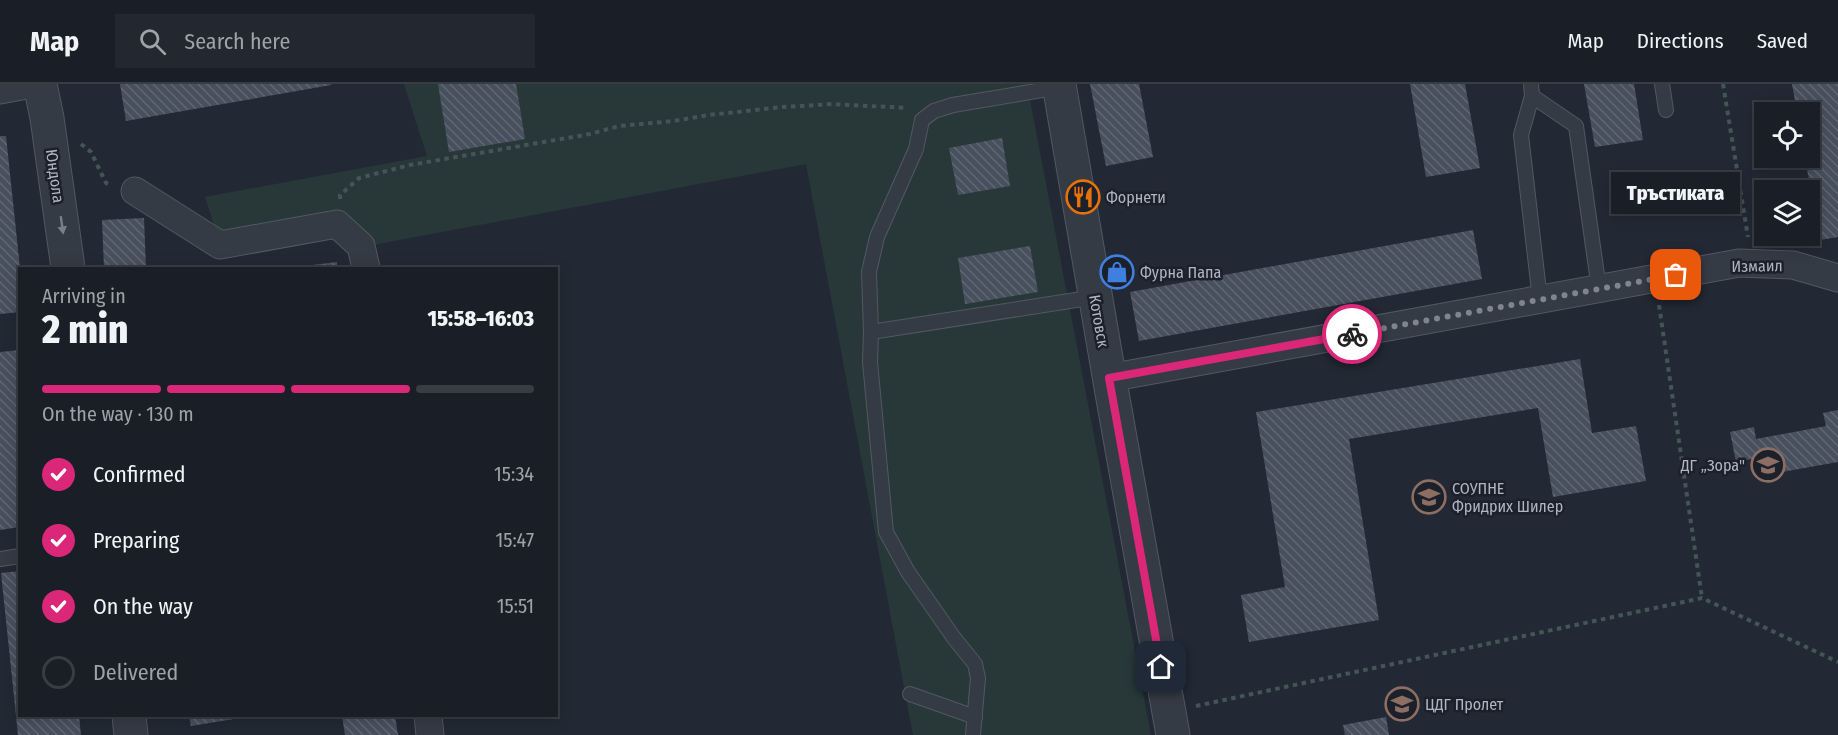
<!DOCTYPE html>
<html lang="en">
<head>
<meta charset="utf-8">
<style>
  body { margin:0; font-family:"Fira Sans Condensed",sans-serif; background:#23272f; color:#f1f3f6; height:100vh; display:flex; flex-direction:column; font-size:22px; white-space:nowrap }
  * { box-sizing:border-box; margin:0 }
  p { font-size:20px; color:#9fa2a7 }
  .icon { flex:none; width:33px; height:33px; fill:none; stroke:currentColor; stroke-width:2; stroke-linecap:round; stroke-linejoin:round }
  .map { position:relative; flex:1; overflow:hidden }
  .panel { position:absolute; left:18px; top:183px; width:540px; height:450px; display:flex; flex-direction:column; background:#1a1f27; border-radius:0px; box-shadow:0 3px 15px #0003,0 0 0 2px #383d44 }
  .panel>* { flex:none }
  .buttons { position:absolute; left:1754px; top:18px; display:grid; gap:12px }
  .buttons a { display:grid; place-items:center; width:66px; height:66px; border-radius:0px; background:#1a1f27; box-shadow:0 3px 15px #0003,0 0 0 2px #383d44; font-size:30px }
  .pin { position:absolute; display:grid; place-items:center; width:51px; height:51px; color:#fff; margin:-26px; border-radius:12px; box-shadow:0 3px 9px #0006 }
  .courier { position:absolute; display:grid; place-items:center; width:60px; height:60px; margin:-30px; border:4px solid #db2777; border-radius:50%; background:#fff; color:#222; box-shadow:0 2px 8px #0007 }
  .bubble { position:absolute; height:42px; border-radius:0px; background:#1a1f27; box-shadow:0 3px 15px #0003,0 0 0 2px #383d44; font-size:20px; font-weight:800; line-height:42px; text-align:center }
  .head em { font-style:normal; font-weight:800 }
  .head div { display:flex; flex-direction:column-reverse }
  .head { display:flex; align-items:center; justify-content:space-between; height:102px; padding:0 24px }
  h1 { font-size:39px; font-weight:800; line-height:45px }
  .bar { display:grid; grid-template-columns:repeat(4,1fr); gap:9px 6px; align-content:center; height:72px; padding:0 24px }
  .bar i { height:8px; border-radius:4px; background:#383d44 }
  .bar .on { background:#db2777 }
  .bar p { grid-column:span 4 }
  ol { padding:0 24px; list-style:none }
  li { display:flex; align-items:center; gap:18px; height:66px }
  li p { margin-inline-start:auto }
  li .icon { padding:6px; border-radius:50%; background:#db2777; color:#fff; stroke-width:4 }
  li:last-child { color:#9fa2a7 }
  li i { width:33px; height:33px; border:3px solid #383d44; border-radius:50% }
  header { display:flex; align-items:center; gap:36px; box-sizing:border-box; height:84px; padding:0 30px; background:#1a1f27; border-bottom:2px solid #383d44 }
  header strong { font-size:28px }
  nav { display:flex; gap:33px; margin-inline-start:auto; font-size:21px }
  .search { width:420px; height:54px; background:#23272f; display:flex; align-items:center; gap:15px; box-sizing:border-box; padding:0 21px; border-radius:0px; color:#9fa2a7; font-size:22px }
  .map>svg:first-child { display:block }
</style>
</head>
<body>
<header>
<strong>Map</strong>
<div class="search"><svg class="icon" aria-label="search" viewBox="0 0 24 24"><circle cx="10" cy="10" r="6"/><path d="M15 15l6 6"/></svg>Search here</div>
<nav><a>Map</a><a>Directions</a><a>Saved</a></nav>
</header>
<div class="map">
<svg width="1838" height="651" viewBox="0 0 1838 651">
  <defs>
    <pattern id="building-back-hatch" width="6" height="6" patternUnits="userSpaceOnUse" patternTransform="scale(1.5)"><rect width="6" height="6" fill="#48505e"/><path d="M-1 5l2 2M0 0l6 6M5-1l2 2" fill="none" stroke="#606773"/></pattern>
  </defs>
  <rect width="100%" height="100%" fill="#222934"/>
  <polygon fill="#283839" points="404,0 1027,0 1151,651 913,651 806,80 362,163 337,140 220,161 205,113 427,72"/>
  <g fill="url(#building-back-hatch)">
    <polygon points="120,0 331,0 331,1 126,37"/>
    <polygon points="438,0 516,0 525,55 449,68"/>
    <polygon points="1090,0 1139,0 1153,73 1106,82"/>
    <polygon points="1410,0 1465,0 1480,84 1426,93"/>
    <polygon points="1584,0 1634,0 1643,56 1595,63"/>
    <polygon points="1792,0 1838,0 1838,153 1820,156 1805,74 1809,74 1809,28 1797,28"/>
    <polygon points="0,52 6,52 20,184 20,228 0,230"/>
    <polygon points="1002,54 1010,102 958,111 949,64"/>
    <polygon points="144,134 146,184 104,184 102,136"/>
    <polygon points="1473,146 1482,195 1139,257 1130,208"/>
    <polygon points="1030,162 1038,208 965,220 958,174"/>
    <polygon points="337,178 337,184 296,184 296,183"/>
    <polygon points="20,266 20,443 0,446 0,268"/>
    <polygon points="1580,275 1592,349 1636,342 1646,397 1553,413 1538,324 1349,355 1379,536 1249,558 1241,511 1285,503 1256,328"/>
    <polygon points="1838,326 1838,378 1760,392 1757,374 1736,378 1730,348 1754,343 1756,355 1826,342 1823,329"/>
    <polygon points="20,487 20,632 79,632 81,651 18,651 1,489"/>
    <polygon points="189,632 239,632 240,634 191,642"/>
    <polygon points="342,632 395,632 398,651 345,651"/>
    <polygon points="1386,633 1389,651 1345,651 1343,641"/>
  </g>
  <g fill="none" stroke-linecap="round" stroke-linejoin="round">
    <g stroke="#525863" stroke-width="16">
      <g id="service">
        <polyline points="1531,0 1532,12 1521,51 1540,216"/>
        <polyline points="1662,0 1666,26"/>
        <polyline points="1532,12 1576,42 1599,205"/>
        <polyline points="871,248 869,188 877,153 916,65 922,36 934,27 953,21 1060,3"/>
        <polyline points="0,475 20,472"/>
        <polyline points="910,610 975,633"/>
        <polyline points="973,651 978,594 975,580 954,554 908,488 886,448 870,278 871,248 1095,213"/>
      </g>
    </g>
    <g stroke="#525863" stroke-width="29">
      <g id="minor">
        <polyline points="0,6 32,0"/>
        <polyline points="135,107 220,161 337,140 361,162 366,184"/>
        <polyline points="1109,294 1739,179 1793,181 1838,194"/>
        <polyline points="428,632 430,651"/>
      </g>
    </g>
    <g stroke="#525863" stroke-width="35">
      <g id="tertiary">
        <polyline points="40,0 47,34 68,184"/>
        <polyline points="1059,0 1112,309 1173,651"/>
        <polyline points="129,632 131,651"/>
      </g>
    </g>
    <g stroke="#455457" stroke-width="4" stroke-dasharray="4.5 4.5" stroke-linecap="butt">
      <polyline points="1723,0 1748,153"/>
      <polyline points="81,60 91,68 106,99 110,101"/>
      <polyline points="340,115 340,111 359,94 410,81 590,50 619,42 674,37 709,31 782,23 833,20 906,24"/>
      <polyline points="1659,221 1702,514"/>
      <polyline points="1196,622 1702,514 1838,578"/>
    </g>
    <use href="#service" stroke="#353b45" stroke-width="14"/>
    <use href="#minor" stroke="#353b45" stroke-width="27"/>
    <use href="#tertiary" stroke="#353b45" stroke-width="33"/>
  </g>
  <defs><path id="oneway-solid" d="M-6-.8H1V-3.2L6.5 0L1 3.2V.8H-6Z" transform="scale(1.5)"/></defs>
  <use fill="#787e8a" href="#oneway-solid" transform="translate(62 141) rotate(82)"/>
  <g fill="none" stroke-linecap="round" stroke-linejoin="round">
    <polyline stroke="#7e8490" stroke-width="6" stroke-dasharray="0 10.8" points="1352,250 1676,191"/>
    <polyline stroke="#db2777" stroke-width="8" points="1161,583 1109,294 1352,250"/>
  </g>
  <defs>
    <g id="restaurant-ring" transform="scale(1.725)"><circle r="9.5" fill="#1b202a" stroke="#e8710a" stroke-width="1.5"/><path d="M-5-6h1v4h1v-4h1v4h1v-4h1v5L-1.5 .5V6h-2V.5L-5-1ZM5-6V6H3V1.5H1.5Q1.5-4 5-6Z" fill="#e8710a"/></g>
    <g id="shop-ring" transform="scale(1.725)"><circle r="9.5" fill="#1b202a" stroke="#3f7fe0" stroke-width="1.5"/><path d="M-5-2.5h2.3a2.7 3.5 0 0 1 5.4 0H5L5.5 6h-11ZM-1.5-2.5h3a1.5 2.3 0 0 0-3 0Z" fill="#3f7fe0"/></g>
    <g id="school-ring" transform="scale(1.725)"><circle r="9.5" fill="#1b202a" stroke="#8d6e63" stroke-width="1.5"/><path d="M0-5L7-2L0 1L-7-2ZM-4 1L0 2.5L4 1V4Q0 6-4 4Z" fill="#8d6e63"/></g>
  </defs>
  <g fill-rule="evenodd">
    <use href="#restaurant-ring" x="1083" y="113"/>
    <use href="#shop-ring" x="1117" y="188"/>
    <use href="#school-ring" x="1768" y="381"/>
    <use href="#school-ring" x="1429" y="413"/>
    <use href="#school-ring" x="1402" y="620"/>
  </g>
  <g text-anchor="middle" dominant-baseline="central" stroke-width="5" stroke-linejoin="round" paint-order="stroke">
    <g font-size="16" fill="#afb5c2" stroke="#1b202a">
      <text transform="translate(55 92) rotate(82)">Юндола</text>
      <text transform="translate(1757 182) rotate(-1)">Измаил</text>
      <text transform="translate(1099 237) rotate(80)">Котовск</text>
    </g>
    <g font-size="16" fill="#afb5c2" stroke="#1b202a" text-anchor="start">
      <text x="1106" y="113">Форнети</text>
      <text x="1140" y="188">Фурна Папа</text>
      <text x="1745" y="381" text-anchor="end">ДГ „Зора"</text>
      <text x="1452" y="404">СОУПНЕ<tspan x="1452" dy="18">Фридрих Шилер</tspan></text>
      <text x="1425" y="620">ЦДГ Пролет</text>
    </g>
  </g>
</svg>
<div class="buttons">
<a><svg class="icon" aria-label="locate" viewBox="0 0 24 24"><circle cx="12" cy="12" r="6"/><path d="M12 2v4M12 18v4M2 12h4M18 12h4"/></svg></a>
<a><svg class="icon" aria-label="layers" viewBox="0 0 24 24"><path d="M12 4l9 5-9 5-9-5zM3 14l9 5 9-5"/></svg></a>
</div>
<div class="pin" style="left:1676px;top:191px;background:#ea580c"><svg class="icon" aria-label="bag" viewBox="0 0 24 24"><path d="M5 8h14l-1 12H6zM9 8a3 3 0 0 1 6 0"/></svg></div>
<div class="pin" style="left:1161px;top:583px;background:#1f2937"><svg class="icon" aria-label="home" viewBox="0 0 24 24"><path d="M3 11l9-7 9 7M6 9v11h12V9"/></svg></div>
<div class="courier" style="left:1352px;top:250px"><svg class="icon" aria-label="bike" viewBox="0 0 24 24"><circle cx="6" cy="16" r="4"/><circle cx="18" cy="16" r="4"/><path d="M6 16l4-8h5l3 8M10 8l3 8H6M13 5h3"/></svg></div>
<div class="bubble" style="left:1611px;top:88px;width:129px">Тръстиката</div>
<section class="panel">
<div class="head"><div><h1>2 min</h1><p>Arriving in</p></div><em>15:58–16:03</em></div>
<div class="bar"><i class="on"></i><i class="on"></i><i class="on"></i><i></i><p>On the way · 130 m</p></div>
<ol>
<li><svg class="icon" aria-label="check" viewBox="0 0 24 24"><path d="M5 12l5 5 9-10"/></svg>Confirmed<p>15:34</p></li>
<li><svg class="icon" aria-label="check" viewBox="0 0 24 24"><path d="M5 12l5 5 9-10"/></svg>Preparing<p>15:47</p></li>
<li><svg class="icon" aria-label="check" viewBox="0 0 24 24"><path d="M5 12l5 5 9-10"/></svg>On the way<p>15:51</p></li>
<li><i></i>Delivered</li>
</ol>
</section>
</div>
</body>
</html>
